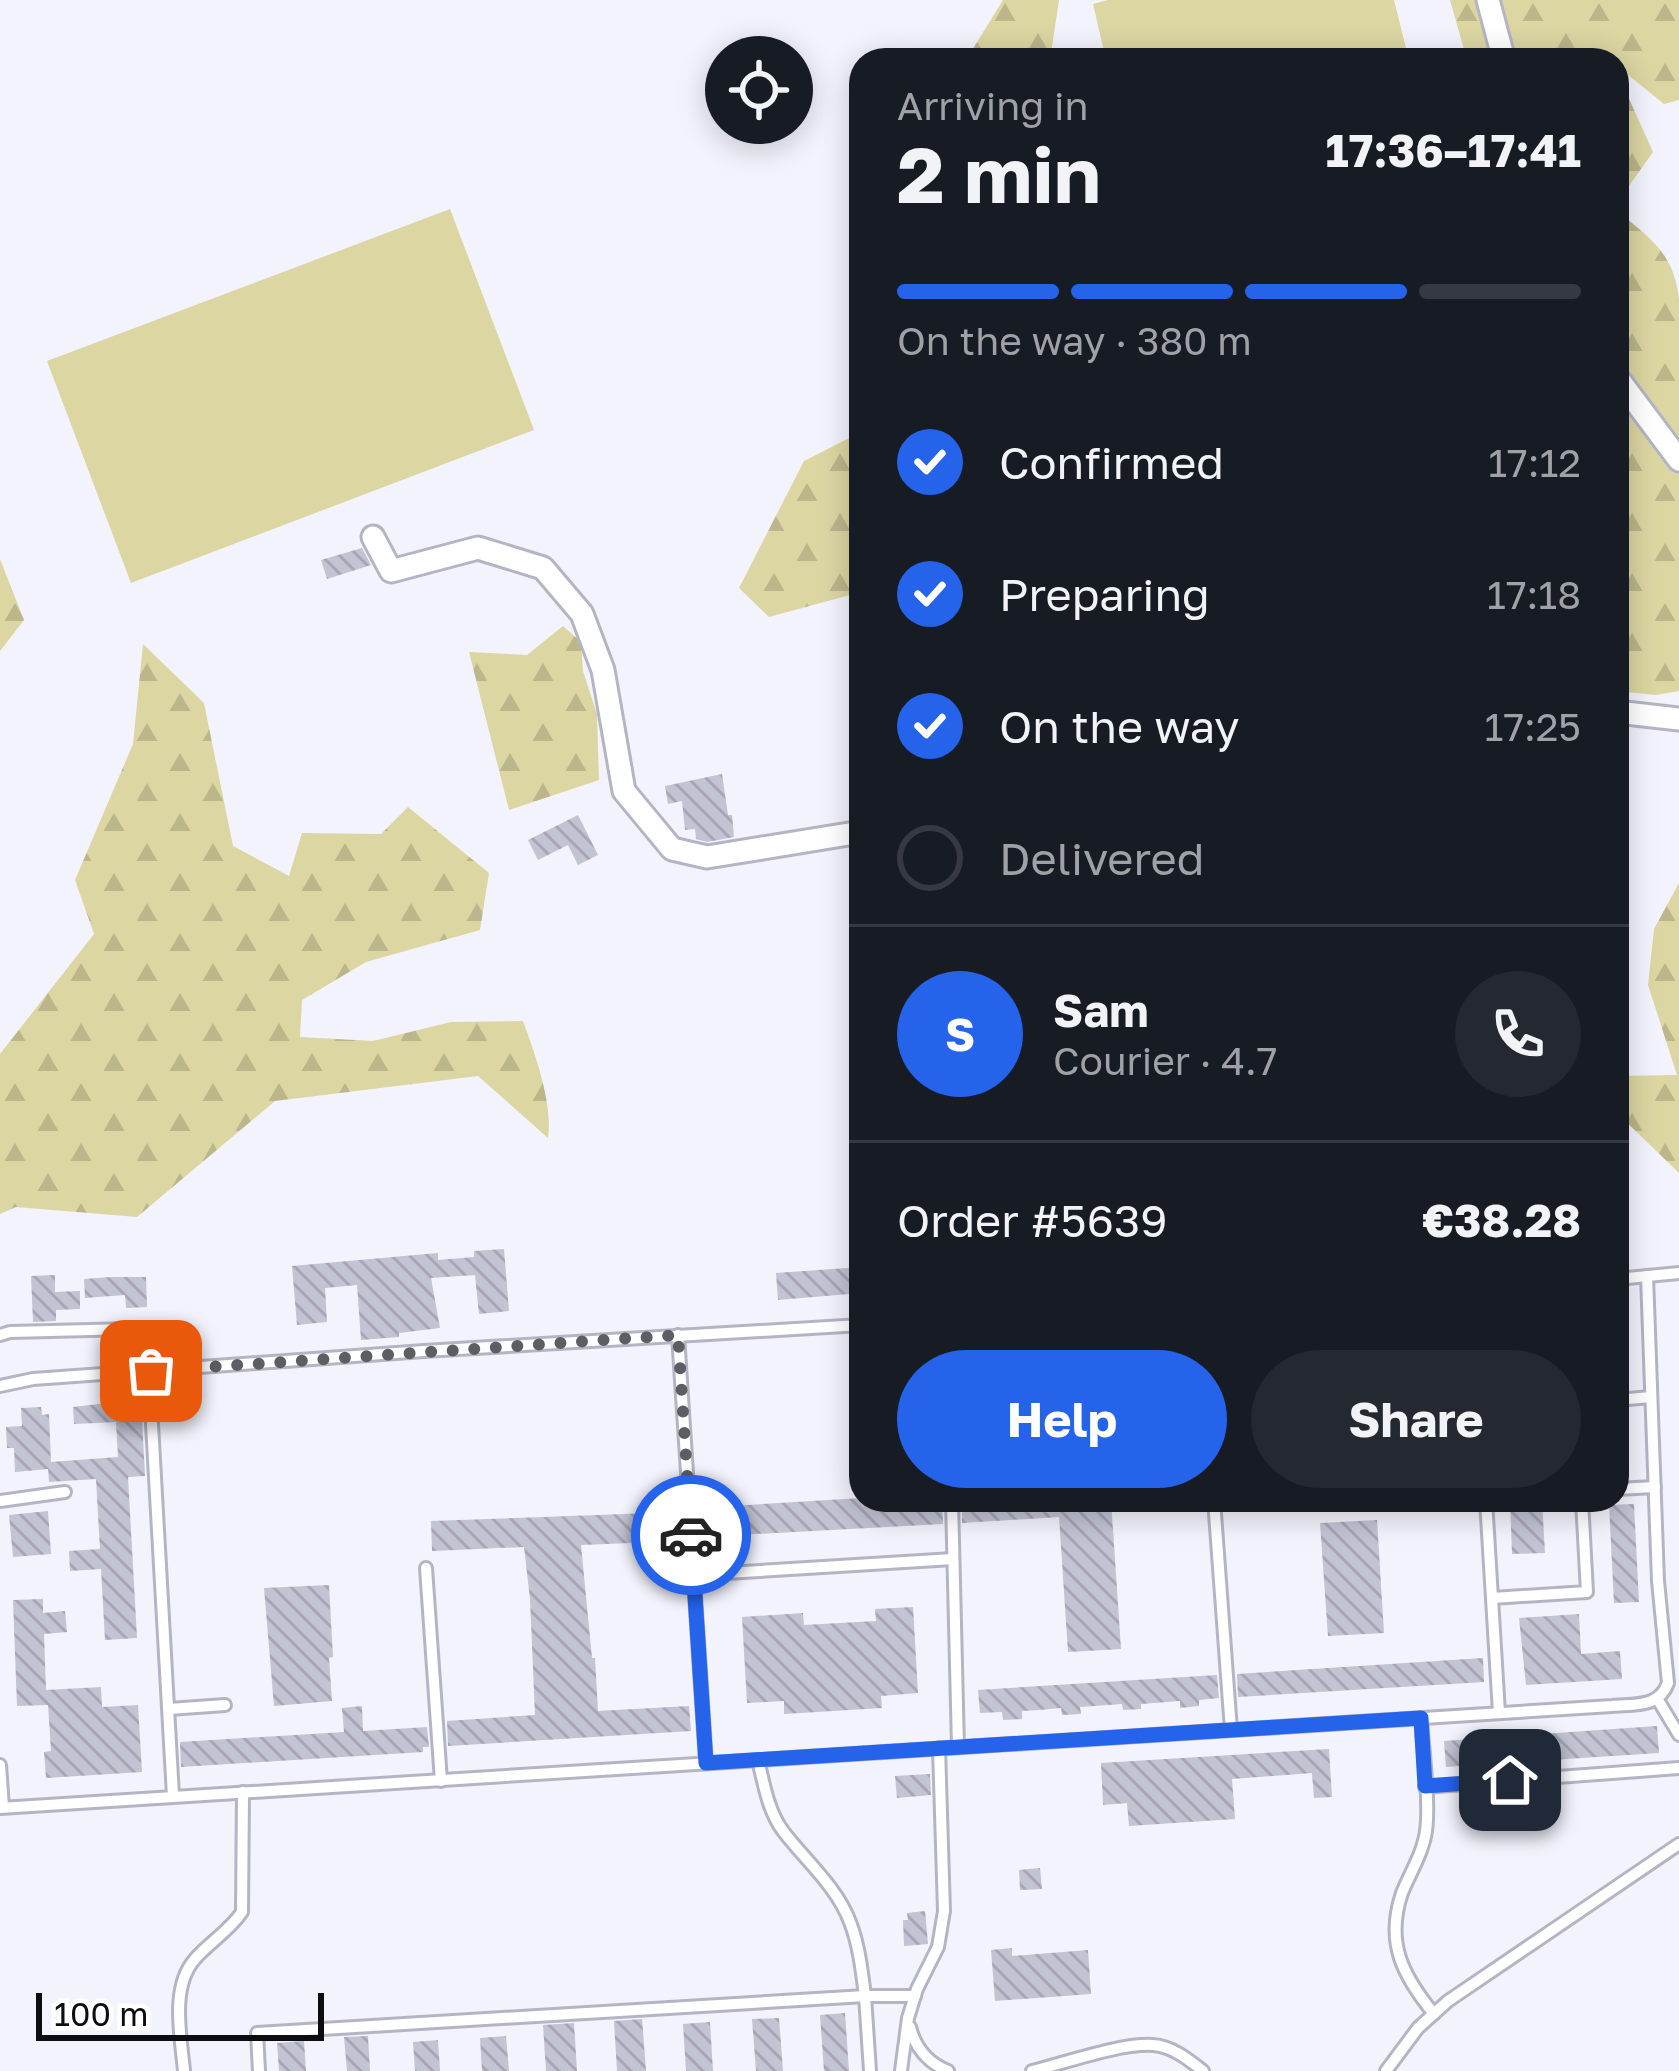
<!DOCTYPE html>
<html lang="en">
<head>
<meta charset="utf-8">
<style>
  body { margin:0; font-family:"Golos Text",sans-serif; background:#242831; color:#f1f3f6; height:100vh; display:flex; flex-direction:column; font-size:45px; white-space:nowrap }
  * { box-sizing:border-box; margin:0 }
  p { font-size:39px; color:#9ea1a6 }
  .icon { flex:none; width:66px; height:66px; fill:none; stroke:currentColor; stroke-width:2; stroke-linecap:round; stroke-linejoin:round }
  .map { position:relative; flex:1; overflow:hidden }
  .sheet { position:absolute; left:849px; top:48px; width:780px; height:1464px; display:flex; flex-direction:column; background:#171b24; border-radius:36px; box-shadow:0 6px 30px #0003 }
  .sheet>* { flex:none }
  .fabs { position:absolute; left:705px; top:36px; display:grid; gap:24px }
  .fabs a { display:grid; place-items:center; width:108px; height:108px; border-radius:50%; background:#171b24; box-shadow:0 6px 30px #0003; font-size:60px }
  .scale { position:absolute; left:36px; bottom:30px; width:288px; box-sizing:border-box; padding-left:12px; border:6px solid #0c0c11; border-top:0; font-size:33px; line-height:42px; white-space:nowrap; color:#0c0c11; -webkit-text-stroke:9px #fff; paint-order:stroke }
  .pin { position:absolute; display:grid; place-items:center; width:102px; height:102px; color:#fff; margin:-51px; border-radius:24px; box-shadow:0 6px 18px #0006 }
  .courier { position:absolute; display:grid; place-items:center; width:120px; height:120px; margin:-60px; border:9px solid #2563eb; border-radius:50%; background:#fff; color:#222; box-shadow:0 3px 15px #0007 }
  .head em { font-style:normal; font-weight:700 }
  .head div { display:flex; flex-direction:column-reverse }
  .head { display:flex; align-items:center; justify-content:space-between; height:204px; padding:0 48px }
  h1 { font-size:78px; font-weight:700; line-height:90px }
  .bar { display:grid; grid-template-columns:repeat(4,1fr); gap:18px 12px; align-content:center; height:144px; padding:0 48px }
  .bar i { height:15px; border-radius:9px; background:#363941 }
  .bar .selected { background:#2563eb }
  .bar p { grid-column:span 4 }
  .line { display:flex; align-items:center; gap:30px; padding:0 48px; border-top:3px solid #363941 }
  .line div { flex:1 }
  .round { display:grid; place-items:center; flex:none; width:126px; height:126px; border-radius:63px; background:#242831 }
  ol { padding:0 48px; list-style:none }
  li { display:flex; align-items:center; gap:36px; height:132px }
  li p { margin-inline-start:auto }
  li .icon { padding:12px; border-radius:50%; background:#2563eb; color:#fff; stroke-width:4 }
  li:last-child { color:#9ea1a6 }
  li i { width:66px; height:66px; border:6px solid #363941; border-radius:50% }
  .cta { display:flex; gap:24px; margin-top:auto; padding:24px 48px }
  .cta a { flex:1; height:138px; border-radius:72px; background:#2563eb; color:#fff; font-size:48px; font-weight:700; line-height:138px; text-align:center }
  .cta a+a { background:#242831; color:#f1f3f6 }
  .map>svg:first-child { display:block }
</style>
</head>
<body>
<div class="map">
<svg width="1679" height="2071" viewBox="0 0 1679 2071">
  <defs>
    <pattern id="forest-firs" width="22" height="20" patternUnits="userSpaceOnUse" patternTransform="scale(3)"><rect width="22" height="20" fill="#dcd6a3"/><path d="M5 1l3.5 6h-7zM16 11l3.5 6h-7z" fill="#bcb68b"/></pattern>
    <pattern id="building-back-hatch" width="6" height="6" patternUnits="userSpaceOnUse" patternTransform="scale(3)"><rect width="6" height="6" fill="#c2c3d3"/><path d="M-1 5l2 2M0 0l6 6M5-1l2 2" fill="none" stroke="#a6a6b4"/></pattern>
  </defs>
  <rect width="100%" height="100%" fill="#f3f3fd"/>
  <g fill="url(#forest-firs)">
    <polygon points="1003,0 1059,0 1050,60 966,60"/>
    <polygon points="1450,0 1679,0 1679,100 1664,104 1617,66 1617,60 1467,60"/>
    <polygon points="1617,72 1653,152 1617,203"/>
    <path d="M 1617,211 C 1650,238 1673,252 1679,298 L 1679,691 L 1656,695 L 1617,691 Z"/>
    <polygon points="861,432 861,592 769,617 739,588 804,461"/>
    <polygon points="0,559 24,620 0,651"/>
    <polygon points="563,626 581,642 583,671 597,714 599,780 509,810 469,652 527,655"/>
    <path d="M 143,644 L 204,703 L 233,846 L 289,876 L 302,833 L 381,834 L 408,807 L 489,873 L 480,930 L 366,962 L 302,1000 L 300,1037 L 373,1041 L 451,1022 L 523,1021 C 535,1054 553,1103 548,1138 L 478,1076 L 275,1101 L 137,1217 L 16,1207 L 0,1214 L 0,1054 L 94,934 L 75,880 L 133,744 Z"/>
    <polygon points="1679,883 1679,1173 1617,1113 1617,1076 1677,1075 1648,985 1654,929"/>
  </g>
  <g fill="#dcd6a3">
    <polygon points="1108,0 1394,0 1409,60 1106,60 1093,4"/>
    <polygon points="450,209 534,430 131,583 47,361"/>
  </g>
  <g fill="url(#building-back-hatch)">
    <polygon points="362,548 371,565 327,579 321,560"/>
    <polygon points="722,774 728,815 732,815 734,837 707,842 696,839 695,829 685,830 682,801 668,804 665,786"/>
    <polygon points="578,815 598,855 578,865 568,845 538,860 528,840"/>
    <polygon points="504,1249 509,1311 479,1314 475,1275 431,1278 440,1328 399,1333 399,1337 361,1340 357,1285 325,1288 327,1322 297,1325 292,1266 438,1253 438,1260 474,1257 474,1251"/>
    <polygon points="861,1267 861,1293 778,1300 776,1273"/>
    <polygon points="55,1275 55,1292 80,1291 80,1309 56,1310 56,1321 33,1322 31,1276"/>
    <polygon points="111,1277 146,1277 147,1307 126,1308 125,1295 85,1298 84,1279"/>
    <polygon points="141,1399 145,1476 128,1477 137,1638 105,1640 101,1569 70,1571 69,1551 100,1549 96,1479 49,1482 48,1469 15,1472 14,1448 7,1448 6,1427 22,1426 21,1408 41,1407 42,1415 49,1414 51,1462 118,1457 116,1422 74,1424 73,1407"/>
    <polygon points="861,1498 942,1500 943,1524 701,1537 699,1508"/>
    <polygon points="962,1500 1111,1500 1121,1649 1068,1652 1059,1517 962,1523"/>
    <polygon points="1510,1500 1542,1500 1545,1553 1512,1554"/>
    <polygon points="1634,1504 1639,1602 1614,1603 1609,1505"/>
    <polygon points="48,1511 51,1554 13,1557 9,1515"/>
    <polygon points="680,1512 682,1541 581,1545 592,1658 595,1658 598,1711 689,1706 691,1731 448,1746 447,1721 535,1715 530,1599 524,1547 432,1551 431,1521"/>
    <polygon points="1377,1520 1384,1633 1328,1636 1320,1523"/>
    <polygon points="329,1585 333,1657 329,1658 332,1701 274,1706 264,1588"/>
    <polygon points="43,1599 43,1613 65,1611 67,1632 44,1634 46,1690 101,1687 102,1707 138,1705 142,1772 46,1778 44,1752 51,1751 48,1705 17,1706 13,1600"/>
    <polygon points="913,1607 918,1693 881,1696 882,1708 784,1714 784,1701 747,1703 742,1617 803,1613 804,1625 876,1621 875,1609"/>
    <polygon points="1579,1614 1581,1654 1620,1651 1622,1679 1526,1685 1519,1618"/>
    <polygon points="1483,1658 1484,1682 1238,1697 1237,1674"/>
    <polygon points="1217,1675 1219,1698 1199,1700 1199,1706 1180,1708 1180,1701 1141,1704 1141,1709 1123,1710 1122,1704 1080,1707 1081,1714 1062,1715 1061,1708 1039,1710 1022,1711 1022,1719 1003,1720 1002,1712 980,1713 978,1690"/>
    <polygon points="362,1706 363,1731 427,1727 429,1747 423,1747 423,1752 181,1767 180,1742 344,1732 342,1708"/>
    <polygon points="1657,1726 1659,1753 1446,1767 1444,1741"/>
    <polygon points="1329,1749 1332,1797 1314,1798 1312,1773 1232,1779 1235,1819 1129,1826 1127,1803 1103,1805 1101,1763"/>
    <polygon points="930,1774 931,1795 897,1798 895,1776"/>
    <polygon points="1040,1868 1042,1889 1020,1890 1019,1870"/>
    <polygon points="925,1911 928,1944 904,1946 903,1920 908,1920 907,1913"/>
    <polygon points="1012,1948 1012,1956 1088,1950 1091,1994 995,2001 991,1950"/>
    <polygon points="845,2013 849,2071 824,2071 820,2015"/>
    <polygon points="779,2018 783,2071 756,2071 752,2019"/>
    <polygon points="642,2019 646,2071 617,2071 614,2021"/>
    <polygon points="710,2022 713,2071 686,2071 683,2024"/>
    <polygon points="574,2023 577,2071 546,2071 543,2025"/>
    <polygon points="368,2036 370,2071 347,2071 344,2037"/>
    <polygon points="506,2036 509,2071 482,2071 480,2038"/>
    <polygon points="438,2040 440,2071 415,2071 413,2042"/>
    <polygon points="304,2041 306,2071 279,2071 277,2043"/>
  </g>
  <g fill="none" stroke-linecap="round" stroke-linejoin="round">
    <g stroke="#b4b5c4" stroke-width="16">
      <g id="service">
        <polyline points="1617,1279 1679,1273"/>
        <polyline points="0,1335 10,1332 130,1329 141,1338 148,1353 173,1796"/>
        <polyline points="678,1335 706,1763"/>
        <polyline points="0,1386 33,1379 424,1351 861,1325"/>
        <polyline points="1617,1400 1651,1397"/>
        <polyline points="1617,1489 1655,1487"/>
        <polyline points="952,1500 958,1747"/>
        <polyline points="1214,1500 1231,1730"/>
        <polyline points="1486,1500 1499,1713"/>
        <polyline points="0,1501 65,1492"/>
        <polyline points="426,1568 441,1781"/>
        <polyline points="694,1575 953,1559"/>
        <polyline points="1492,1598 1587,1592 1582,1500"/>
        <polyline points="1658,1700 1679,1735"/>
        <polyline points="169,1709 225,1705"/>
        <path d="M 1421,1718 C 1423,1750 1430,1802 1426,1831 C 1423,1853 1410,1873 1402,1893 C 1385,1943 1403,1976 1434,2014"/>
        <path d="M 758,1760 C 764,1784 768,1811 783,1831 C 805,1860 837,1887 850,1922 C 859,1945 862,1972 865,1996 L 915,1996"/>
        <polyline points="0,1765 3,1807"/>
        <polyline points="1425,1787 1679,1768"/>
        <path d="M 0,1808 L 1612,1706 C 1634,1704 1659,1708 1668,1683 L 1658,1581 L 1647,1276"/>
        <path d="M 910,2027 C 915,2047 928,2063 948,2071"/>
        <path d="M 184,2071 C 181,2037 170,1987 195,1959 C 210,1942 229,1931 242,1912 L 243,1792"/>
        <polyline points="259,2071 257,2033 865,1996 870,2071"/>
        <polyline points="901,2071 908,2018 917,1989 938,1947 944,1911 939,1748"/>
        <path d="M 1032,2071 C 1065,2063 1120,2043 1153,2045 C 1172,2046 1189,2060 1203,2071"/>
        <polyline points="1386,2071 1418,2028 1448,2001 1679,1844"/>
      </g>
    </g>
    <g stroke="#b4b5c4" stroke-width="27">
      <g id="minor">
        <polyline points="1488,0 1504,60"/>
        <polyline points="1617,377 1679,460"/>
        <polyline points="373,537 391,571 478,548 543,568 582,614 603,670 624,791 672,849 707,857 861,832"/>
        <polyline points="1617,712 1679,719"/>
      </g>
    </g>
    <use href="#service" stroke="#fff" stroke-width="10"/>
    <use href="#minor" stroke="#fff" stroke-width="21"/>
  </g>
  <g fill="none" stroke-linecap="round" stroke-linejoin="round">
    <polyline stroke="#5d5d64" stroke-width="12" stroke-dasharray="0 21.6" points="151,1371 678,1335 691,1535"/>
    <polyline stroke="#2563eb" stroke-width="15" points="691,1535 706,1763 1421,1718 1425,1786 1510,1780"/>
  </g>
</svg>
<div class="fabs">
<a><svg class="icon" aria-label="locate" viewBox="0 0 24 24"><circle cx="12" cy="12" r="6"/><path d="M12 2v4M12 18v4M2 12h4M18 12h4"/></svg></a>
</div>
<div class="scale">100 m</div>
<div class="pin" style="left:151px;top:1371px;background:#ea580c"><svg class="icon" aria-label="bag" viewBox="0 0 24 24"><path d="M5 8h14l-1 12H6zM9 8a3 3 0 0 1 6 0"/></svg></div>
<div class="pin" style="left:1510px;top:1780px;background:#1f2937"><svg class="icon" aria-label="home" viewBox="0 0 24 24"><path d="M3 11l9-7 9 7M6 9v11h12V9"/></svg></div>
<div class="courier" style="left:691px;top:1535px"><svg class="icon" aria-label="car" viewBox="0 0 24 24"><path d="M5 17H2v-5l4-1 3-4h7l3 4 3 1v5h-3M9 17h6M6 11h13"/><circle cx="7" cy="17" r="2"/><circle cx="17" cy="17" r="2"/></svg></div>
<section class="sheet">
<div class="head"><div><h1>2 min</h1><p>Arriving in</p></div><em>17:36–17:41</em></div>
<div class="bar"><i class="selected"></i><i class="selected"></i><i class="selected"></i><i></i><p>On the way · 380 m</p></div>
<ol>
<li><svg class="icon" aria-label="check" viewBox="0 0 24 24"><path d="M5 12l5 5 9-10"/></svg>Confirmed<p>17:12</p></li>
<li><svg class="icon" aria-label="check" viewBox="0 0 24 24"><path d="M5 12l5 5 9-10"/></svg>Preparing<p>17:18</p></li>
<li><svg class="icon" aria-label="check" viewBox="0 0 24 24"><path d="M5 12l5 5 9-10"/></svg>On the way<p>17:25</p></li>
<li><i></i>Delivered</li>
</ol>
<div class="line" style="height:216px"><b class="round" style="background:#2563eb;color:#fff">S</b><div><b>Sam</b><p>Courier · 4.7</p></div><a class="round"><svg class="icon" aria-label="phone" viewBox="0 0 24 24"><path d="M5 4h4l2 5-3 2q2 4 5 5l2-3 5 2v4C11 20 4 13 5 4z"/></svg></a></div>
<div class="line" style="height:156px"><div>Order #5639</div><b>€38.28</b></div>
<div class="cta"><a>Help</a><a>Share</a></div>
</section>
</div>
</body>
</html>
